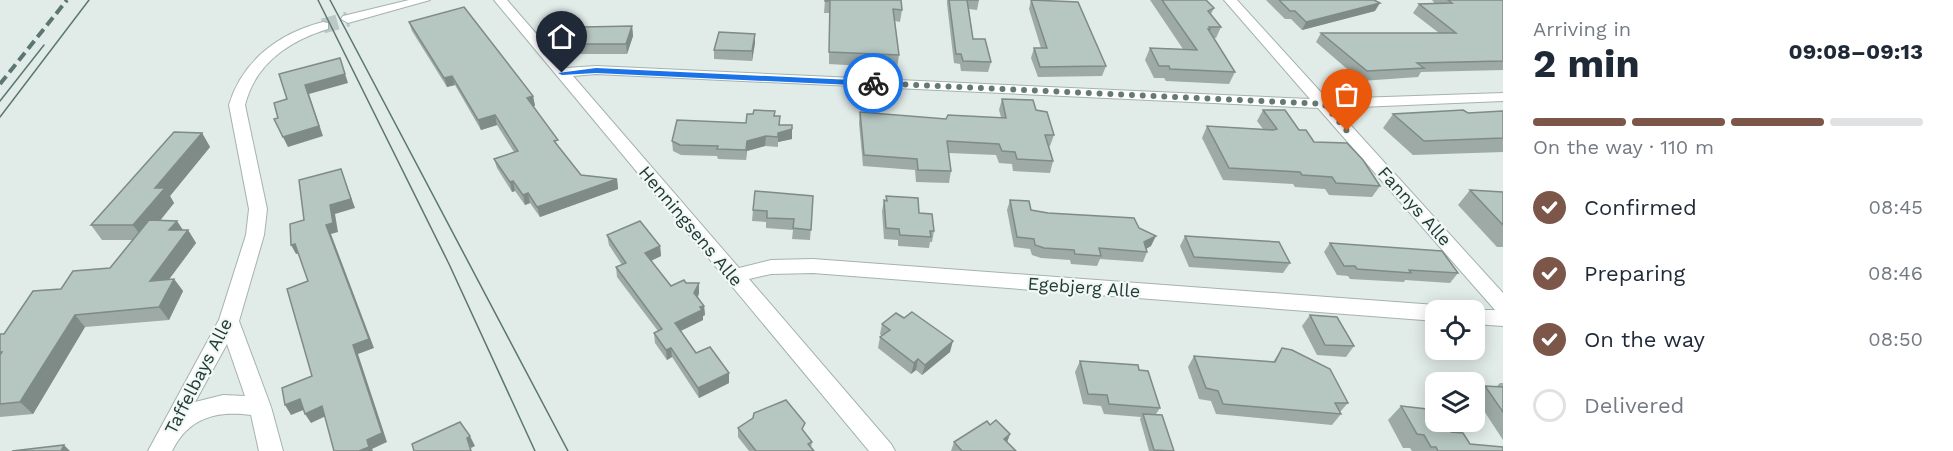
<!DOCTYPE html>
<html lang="en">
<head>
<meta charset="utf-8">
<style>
  body { margin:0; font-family:"Work Sans",sans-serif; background:#f2f2f3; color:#1f2937; height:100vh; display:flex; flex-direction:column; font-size:22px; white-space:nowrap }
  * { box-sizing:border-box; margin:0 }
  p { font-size:20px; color:#747a83 }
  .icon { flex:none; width:33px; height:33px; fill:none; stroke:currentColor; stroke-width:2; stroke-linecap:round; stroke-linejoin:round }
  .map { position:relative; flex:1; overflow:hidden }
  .side { display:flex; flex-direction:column; background:#fff; width:450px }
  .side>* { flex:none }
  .buttons { position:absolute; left:1425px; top:300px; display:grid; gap:12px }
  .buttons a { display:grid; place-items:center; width:60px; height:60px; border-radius:12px; background:#fff; box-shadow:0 3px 15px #0003; font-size:30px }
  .pin { position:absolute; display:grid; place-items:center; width:51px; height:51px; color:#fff; margin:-62px -26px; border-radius:50% 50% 50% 0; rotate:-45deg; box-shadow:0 0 6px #0007 }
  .pin .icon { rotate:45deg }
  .courier { position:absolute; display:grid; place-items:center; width:60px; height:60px; margin:-30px; border:4px solid #1a73e8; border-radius:50%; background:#fff; color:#222; box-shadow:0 2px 8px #0007 }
  .summary em { font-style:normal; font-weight:700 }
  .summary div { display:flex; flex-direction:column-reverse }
  .summary { display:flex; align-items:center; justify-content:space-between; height:102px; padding:0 30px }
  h1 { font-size:39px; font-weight:700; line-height:45px }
  .bar { display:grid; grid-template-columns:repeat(4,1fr); gap:9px 6px; align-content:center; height:72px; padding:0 30px }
  .bar i { height:8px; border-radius:4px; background:#e0e1e3 }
  .bar .current { background:#7c5648 }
  .bar p { grid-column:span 4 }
  ol { padding:0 30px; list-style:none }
  li { display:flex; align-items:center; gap:18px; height:66px }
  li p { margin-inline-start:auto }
  li .icon { padding:6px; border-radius:50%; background:#7c5648; color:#fff; stroke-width:4 }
  li:last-child { color:#747a83 }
  li i { width:33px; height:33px; border:3px solid #e0e1e3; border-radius:50% }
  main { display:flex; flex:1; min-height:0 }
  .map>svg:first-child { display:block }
</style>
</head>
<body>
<main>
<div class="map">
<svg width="1503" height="451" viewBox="0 0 1503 451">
  <rect width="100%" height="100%" fill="#e1ebe8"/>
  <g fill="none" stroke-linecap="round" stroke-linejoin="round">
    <polyline stroke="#bbc8c5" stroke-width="15" stroke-dasharray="15 8" stroke-linecap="butt" points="323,26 348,19"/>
    <g stroke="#a4b3af" stroke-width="2">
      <g id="street">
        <polygon points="409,0 430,0 348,23 341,19 343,16"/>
        <polygon points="494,0 507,0 566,68 596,66 1310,99 1224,0 1237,0 1327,99 1503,93 1503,101 1335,108 1503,293 1503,326 1474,324 1474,310 1467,310 1495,310 1318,108 596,74 573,76 739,268 771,260 813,259 1436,305 1445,310 1436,310 1436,321 813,273 771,274 749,279 891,444 895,451 869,451"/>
        <path d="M 323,22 L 328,23 L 328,29 C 289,41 255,64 245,105 L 267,209 L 264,235 L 239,321 L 271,407 L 283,451 L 259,451 L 251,415 C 216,410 188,418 172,451 L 148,451 L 219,320 L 246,235 L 249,209 L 229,105 C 242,61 279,33 323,22 ZM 227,344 L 245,396 L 223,395 L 195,402 Z"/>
      </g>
    </g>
    <use href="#street" fill="#fff" fill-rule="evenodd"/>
    <g stroke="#5c7772" stroke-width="1.5">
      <polyline points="318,0 449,264 535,451"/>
      <polyline points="330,0 568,451"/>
      <polyline points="0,101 44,45"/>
      <polyline points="0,117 89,0"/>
    </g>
    <polyline stroke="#5c7772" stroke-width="4" stroke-dasharray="10 5" stroke-linecap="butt" points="0,84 67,0"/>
  </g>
  <g fill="#9daaa6">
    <polygon points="825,0 902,10 900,22 895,21 899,55 897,68 829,64 829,13 824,13"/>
    <polygon points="947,0 979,0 977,10 969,9 973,39 991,62 988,72 961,71 960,64 954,63 947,4"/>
    <polygon points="1031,0 1106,66 1102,76 1038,77 1031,58 1034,48 1041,48 1029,9"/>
    <polygon points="1150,0 1206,0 1214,8 1211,14 1221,27 1216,38 1214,38 1235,72 1229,84 1166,81 1164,78 1154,78 1145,60 1150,48 1183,49"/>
    <polygon points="1266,0 1374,0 1375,11 1302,30 1291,19 1285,19"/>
    <polygon points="1432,0 1503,0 1503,70 1421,72 1418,77 1361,81 1316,42 1321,33 1439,33 1413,13 1419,4 1435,4"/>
    <polygon points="409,22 533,96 535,106 533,106 559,147 581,175 617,179 618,189 540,217 530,203 525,205 515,191 512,192 497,168 494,159 514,152 497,125 481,130 455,85 447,87 412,31"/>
    <polygon points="632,26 633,36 627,54 576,54 574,44"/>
    <polygon points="755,34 755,43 752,61 714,59 714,50"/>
    <polygon points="1002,99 1036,110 1054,135 1050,146 1049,146 1053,161 1050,173 1013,171 1012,164 999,163 996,155 949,153 951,171 949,183 916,182 915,170 863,166 859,123 860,112 946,119 1001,117 999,110"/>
    <polygon points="1263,110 1299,130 1314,142 1380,186 1372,197 1329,195 1325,189 1295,187 1293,184 1223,180 1202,138 1207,126 1263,129 1257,121"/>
    <polygon points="775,111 775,116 780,125 792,139 778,142 778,147 765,146 747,151 746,160 718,159 717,156 681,155 673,151 672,141 746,123"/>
    <polygon points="1503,111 1503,152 1413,155 1383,128 1393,114 1468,113"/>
    <polygon points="202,133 210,147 170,196 174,203 160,221 183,230 188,230 196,243 169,279 174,279 183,291 169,320 85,327 33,414 0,417 0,334 4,334 110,268 132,240 102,240 91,225"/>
    <polygon points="1470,190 1503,192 1503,247 1497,247 1458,205"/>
    <polygon points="813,196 810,240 792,239 793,230 766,228 766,222 752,221 753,210"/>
    <polygon points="886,196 919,213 934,231 932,242 930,242 929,248 898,246 898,240 884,239 882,211 884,200 886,200"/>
    <polygon points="1010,200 1031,210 1139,228 1151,246 1146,249 1147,252 1143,262 1100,259 1097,266 1071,264 1070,260 1041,258 1032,255 1030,249 1014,247 1007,210"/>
    <polygon points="607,235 660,246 661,256 651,261 671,286 686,283 699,293 698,297 704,306 705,315 703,316 703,320 681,331 696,353 729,383 699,398 672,357 667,360 655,343 654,333 658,331 617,277 616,267 622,265 609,245"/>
    <polygon points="1185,236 1290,263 1283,273 1189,267 1180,246"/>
    <polygon points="1330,243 1458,273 1450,283 1405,280 1404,282 1350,279 1348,276 1337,275 1324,252"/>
    <polygon points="1310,315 1354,346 1346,357 1317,355 1302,326"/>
    <polygon points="882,324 950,352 922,375 916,370 911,374 878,348 880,337 882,336 880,334"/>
    <polygon points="1282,348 1348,403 1340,412 1341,414 1332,425 1216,414 1211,401 1199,399 1188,367 1194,356 1273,362"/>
    <polygon points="1080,361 1139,370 1160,408 1156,414 1174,451 1149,451 1140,419 1141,417 1104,414 1101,406 1083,404 1075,372"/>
    <polygon points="1500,383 1503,383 1503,440 1475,397 1485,386 1496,387"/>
    <polygon points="1401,406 1451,432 1470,444 1503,451 1412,451 1410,448 1403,448 1388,420"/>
    <polygon points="990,425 1010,434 1007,442 1016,451 951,451 954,442"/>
    <polygon points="738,428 804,432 812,442 811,448 814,451 749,451 738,437"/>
  </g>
  <g fill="#7f8b87">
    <polygon points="1380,3 1375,11 1302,30 1306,22"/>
    <polygon points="632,26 633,36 627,54 626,44"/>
    <polygon points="755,34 755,43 752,61 752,51"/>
    <polygon points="340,58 348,83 309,94 323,136 288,147 283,137 305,85"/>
    <polygon points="452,76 455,85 447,87 444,78"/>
    <polygon points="533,96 535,106 529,107 527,98"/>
    <polygon points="495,115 497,125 481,130 478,120"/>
    <polygon points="792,129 792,139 778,142 778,147 778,133"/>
    <polygon points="202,133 210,147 170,196 174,203 144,240 133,225 155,188"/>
    <polygon points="766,136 765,146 747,151 746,160 747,141"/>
    <polygon points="341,169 355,208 335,214 338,232 331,234 374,348 358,354 387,442 372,449 373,451 359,451 367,440 353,345 326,225 330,205"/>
    <polygon points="617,179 618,189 540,217 537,207"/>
    <polygon points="513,181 515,191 512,192 510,182"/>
    <polygon points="528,193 530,203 525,205 523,195"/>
    <polygon points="177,221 185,233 169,230"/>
    <polygon points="188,230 196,243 159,293 150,281"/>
    <polygon points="1156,236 1151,246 1142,251 1144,242"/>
    <polygon points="295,244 300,253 296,254 291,245"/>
    <polygon points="660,246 661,256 646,263 645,253"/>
    <polygon points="174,279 183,291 169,320 159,307"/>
    <polygon points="699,283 699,293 695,303 694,293"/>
    <polygon points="704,306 705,315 703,316 703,320 676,333 675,323"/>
    <polygon points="75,315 85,327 33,414 20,402"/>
    <polygon points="953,341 950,352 922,375 925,365"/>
    <polygon points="671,348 672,357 667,360 666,350"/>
    <polygon points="918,359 916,370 911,374 914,363"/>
    <polygon points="729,373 729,383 699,398 698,388"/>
    <polygon points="300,399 306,409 291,415 285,405"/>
    <polygon points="322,406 328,415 311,423 305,414"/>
    <polygon points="1010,434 1006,445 1004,439"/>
    <polygon points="470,436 475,446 471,448 472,451 467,438"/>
    <polygon points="64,445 70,451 61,451"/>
  </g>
  <g fill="#b6c6c1" stroke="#7f8b87" stroke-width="1.5">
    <polygon points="825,0 901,0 902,10 893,9 899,55 829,52 830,1 825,1"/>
    <polygon points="949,0 979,0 967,0 973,39 985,39 991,62 963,61 961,54 956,54"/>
    <polygon points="1031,0 1078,2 1106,66 1040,67 1034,48 1047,48"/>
    <polygon points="1162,0 1206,0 1214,8 1208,11 1221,27 1209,27 1210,29 1208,29 1235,72 1170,69 1169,66 1159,66 1150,48 1197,50"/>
    <polygon points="1279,0 1374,0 1380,3 1306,22 1295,11 1290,11"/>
    <polygon points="1448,0 1503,0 1503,61 1417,63 1424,68 1367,71 1321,33 1456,33 1419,4 1452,3"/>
    <polygon points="464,7 533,96 527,98 558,140 554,141 581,175 617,179 537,207 528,193 523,195 513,181 510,182 494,159 518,151 495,115 478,120 452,76 444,78 409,22"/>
    <polygon points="632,26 626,44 574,44 583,27"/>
    <polygon points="719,32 755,34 752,51 714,50"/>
    <polygon points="340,58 345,74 305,85 319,126 283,137 274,119 278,118 274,103 287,99 279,74"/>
    <polygon points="1002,99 1033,100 1036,110 1047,112 1054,135 1045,135 1053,161 1017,159 1015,152 1002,151 999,144 947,141 951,171 918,170 917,159 864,155 860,112 946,119 948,115 1006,118"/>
    <polygon points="754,110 775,111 774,116 780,116 779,125 792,125 792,129 778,133 778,137 766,136 747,141 746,150 717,149 718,146 680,145 672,141 677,120 746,123 747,114 753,114"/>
    <polygon points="1263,110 1285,110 1299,130 1306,130 1314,142 1347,143 1363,160 1380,186 1336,183 1332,177 1302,175 1300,172 1229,168 1207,126 1273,130 1277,129"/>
    <polygon points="1463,110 1468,113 1503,111 1503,138 1424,141 1393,114"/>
    <polygon points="174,132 202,133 155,188 165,188 133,225 91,225"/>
    <polygon points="341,169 351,199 330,205 333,223 326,225 369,339 353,345 382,433 367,440 369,447 359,451 334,451 322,406 305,414 300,399 285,405 282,388 312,376 287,289 308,281 295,244 291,245 290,224 304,220 299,180"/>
    <polygon points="1470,190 1503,192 1503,225"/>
    <polygon points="755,191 813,196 811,230 793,228 794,219 767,218 767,211 753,210"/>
    <polygon points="886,196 918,198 919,213 932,214 934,231 930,231 931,237 900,235 899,229 886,228 884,200 887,201"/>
    <polygon points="1010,200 1029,201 1031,210 1048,213 1134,218 1139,228 1156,236 1144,242 1147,252 1099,248 1101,256 1075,254 1074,250 1044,248 1035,245 1034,239 1017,237"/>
    <polygon points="149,220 177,221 169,230 188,230 150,281 174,279 159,307 75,315 20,402 0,404 0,355 2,352 0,352 0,334 4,334 33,291 61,289 73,271 110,268"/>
    <polygon points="640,221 660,246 645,253 671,286 684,280 686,283 699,283 694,293 704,306 700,307 702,310 675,323 696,353 710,347 729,373 698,388 671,348 666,350 654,333 662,329 616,267 626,263 607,235"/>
    <polygon points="1185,236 1279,242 1290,263 1194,257"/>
    <polygon points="1330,243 1442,251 1458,273 1409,270 1411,273 1357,269 1355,266 1344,266"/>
    <polygon points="912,312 953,341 925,365 918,359 914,363 880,337 890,330 882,324 896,313 904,318"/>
    <polygon points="1310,315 1337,317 1354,346 1325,345"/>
    <polygon points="1282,348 1292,350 1330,369 1348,403 1335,403 1341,414 1223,404 1218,391 1206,388 1194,356 1275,362"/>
    <polygon points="1080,361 1138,365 1139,370 1148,371 1160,408 1109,404 1107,395 1088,394"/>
    <polygon points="1485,386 1503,387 1503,412"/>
    <polygon points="786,400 805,423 802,429 812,442 808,444 814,451 756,451 738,428 753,418 754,413"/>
    <polygon points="1401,406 1436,410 1436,422 1445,422 1451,432 1463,433 1470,444 1503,447 1503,451 1438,451 1436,447 1431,447 1424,435 1417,434"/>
    <polygon points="1143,414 1162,415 1174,451 1154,450"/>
    <polygon points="996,420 1010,434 1004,439 1016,451 962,451 954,442 987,421 990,425"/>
    <polygon points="460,422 470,436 467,438 471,451 414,451 412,444"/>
    <polygon points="64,445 61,451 12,451"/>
  </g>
  <polygon fill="#1a73e8" points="596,68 873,81 877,83 873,86 596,73 562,75 558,73"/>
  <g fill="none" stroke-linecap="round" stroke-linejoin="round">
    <polyline stroke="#657975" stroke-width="6" stroke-dasharray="0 10.8" points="873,83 1324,104 1347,131"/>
  </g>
  <g text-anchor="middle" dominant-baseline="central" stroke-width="4.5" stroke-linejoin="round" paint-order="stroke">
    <g font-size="18" fill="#223b37" stroke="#f1f8f5">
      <text transform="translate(1415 206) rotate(48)">Fannys Alle</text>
      <text transform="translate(691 226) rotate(50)">Henningsens Alle</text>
      <text transform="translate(1084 287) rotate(4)">Egebjerg Alle</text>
      <text transform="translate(198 376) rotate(-63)">Taffelbays Alle</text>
    </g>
  </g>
</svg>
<div class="buttons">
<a><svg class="icon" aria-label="locate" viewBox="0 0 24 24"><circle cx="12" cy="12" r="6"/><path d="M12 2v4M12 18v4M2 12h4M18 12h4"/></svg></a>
<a><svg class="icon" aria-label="layers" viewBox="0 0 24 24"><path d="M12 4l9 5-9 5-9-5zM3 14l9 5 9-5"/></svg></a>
</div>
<div class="pin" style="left:1347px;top:131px;background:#ea580c"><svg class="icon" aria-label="bag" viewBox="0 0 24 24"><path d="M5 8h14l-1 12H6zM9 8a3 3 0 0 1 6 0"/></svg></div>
<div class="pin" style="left:562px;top:73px;background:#1f2937"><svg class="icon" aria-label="home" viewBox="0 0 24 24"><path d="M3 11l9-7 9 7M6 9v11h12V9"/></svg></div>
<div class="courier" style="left:873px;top:83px"><svg class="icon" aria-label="bike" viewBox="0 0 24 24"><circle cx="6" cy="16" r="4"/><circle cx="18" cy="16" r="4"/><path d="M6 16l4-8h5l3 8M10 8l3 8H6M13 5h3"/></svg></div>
</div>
<section class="side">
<div class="summary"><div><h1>2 min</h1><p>Arriving in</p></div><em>09:08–09:13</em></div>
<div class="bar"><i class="current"></i><i class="current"></i><i class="current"></i><i></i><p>On the way · 110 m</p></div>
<ol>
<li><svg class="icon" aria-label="check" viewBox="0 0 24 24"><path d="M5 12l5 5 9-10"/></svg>Confirmed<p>08:45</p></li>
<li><svg class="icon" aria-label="check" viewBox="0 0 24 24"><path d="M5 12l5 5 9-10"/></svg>Preparing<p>08:46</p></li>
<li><svg class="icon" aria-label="check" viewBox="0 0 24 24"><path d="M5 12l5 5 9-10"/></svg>On the way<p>08:50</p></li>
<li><i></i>Delivered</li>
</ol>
</section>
</main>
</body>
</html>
